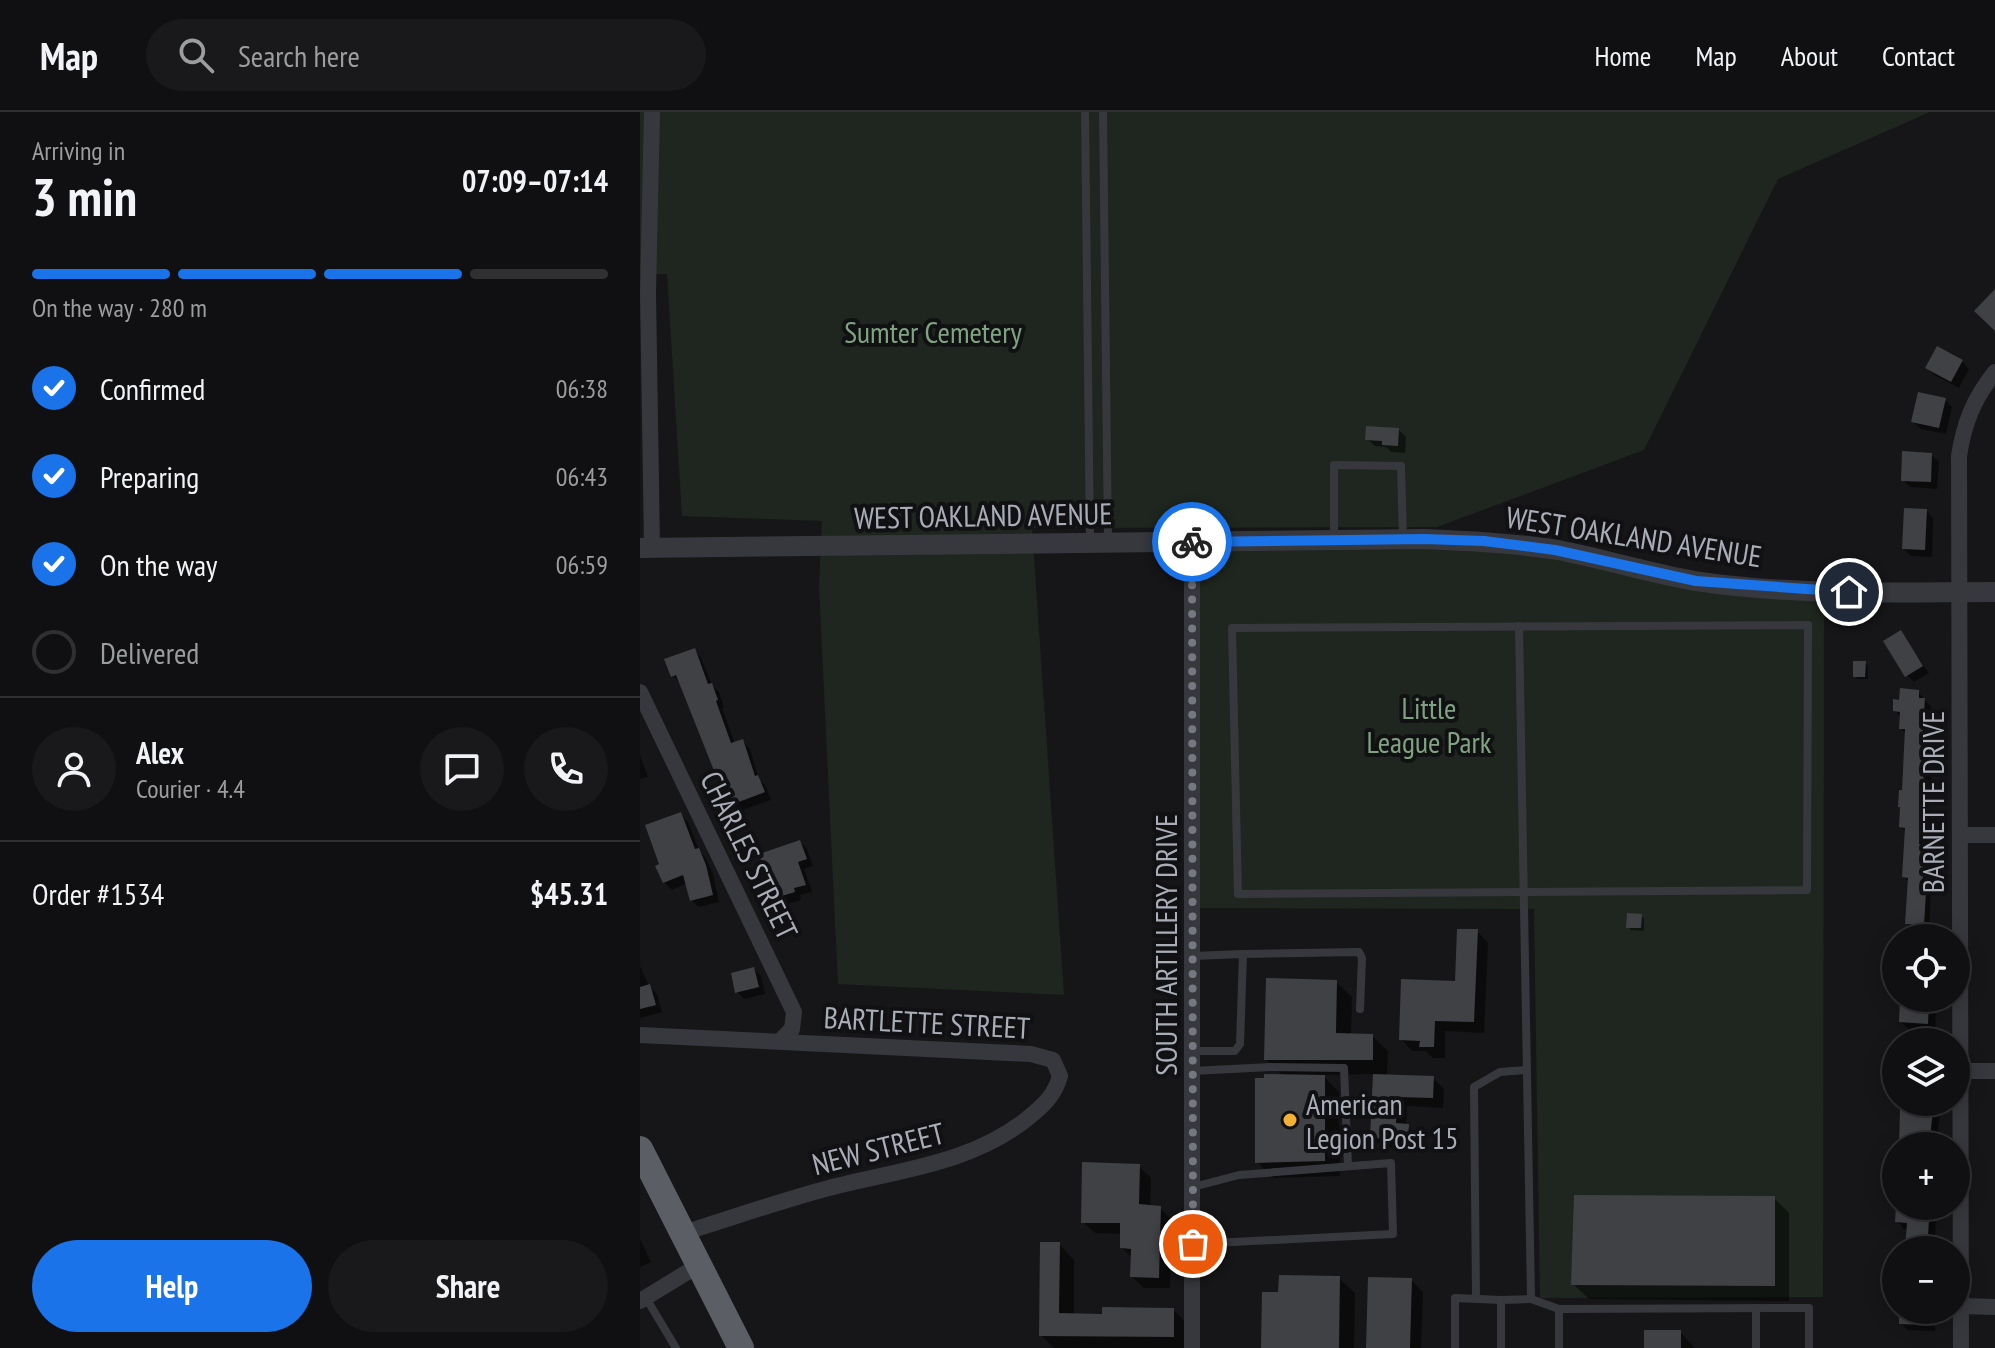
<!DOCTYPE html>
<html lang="en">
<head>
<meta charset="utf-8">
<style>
  body { margin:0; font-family:"PT Sans Narrow",sans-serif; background:#19191b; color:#f1f3f6; height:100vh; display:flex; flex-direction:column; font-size:30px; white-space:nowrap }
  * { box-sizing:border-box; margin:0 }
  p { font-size:26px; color:#9c9d9f }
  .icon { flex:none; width:44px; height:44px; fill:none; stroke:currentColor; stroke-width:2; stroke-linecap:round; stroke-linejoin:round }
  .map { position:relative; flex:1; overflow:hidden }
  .side { display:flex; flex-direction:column; background:#101012; width:640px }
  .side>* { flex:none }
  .fabs { position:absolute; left:1242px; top:812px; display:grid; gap:16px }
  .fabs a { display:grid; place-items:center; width:88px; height:88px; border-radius:50%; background:#101012; box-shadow:0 4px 20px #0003,0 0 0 2px #303032; font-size:40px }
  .pin { position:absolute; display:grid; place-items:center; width:68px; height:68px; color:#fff; margin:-34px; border:4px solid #fff; border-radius:50%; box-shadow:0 2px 8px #0007 }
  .courier { position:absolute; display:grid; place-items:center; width:80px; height:80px; margin:-40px; border:6px solid #1a73e8; border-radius:50%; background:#fff; color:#222; box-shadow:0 2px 10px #0007 }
  .overview em { font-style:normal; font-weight:600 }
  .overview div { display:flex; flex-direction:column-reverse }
  .overview { display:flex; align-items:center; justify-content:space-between; height:136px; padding:0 32px }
  h1 { font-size:52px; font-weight:600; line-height:60px }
  .bar { display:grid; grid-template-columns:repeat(4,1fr); gap:12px 8px; align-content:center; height:96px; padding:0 32px }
  .bar i { height:10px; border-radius:6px; background:#303032 }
  .bar .active { background:#1a73e8 }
  .bar p { grid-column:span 4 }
  .line { display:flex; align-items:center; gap:20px; padding:0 32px; border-top:2px solid #303032 }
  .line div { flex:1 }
  .round { display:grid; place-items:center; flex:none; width:84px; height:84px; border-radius:42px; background:#19191b }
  ol { padding:0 32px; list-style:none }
  li { display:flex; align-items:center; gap:24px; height:88px }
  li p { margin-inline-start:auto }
  li .icon { padding:8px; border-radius:50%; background:#1a73e8; color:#fff; stroke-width:4 }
  li:last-child { color:#9c9d9f }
  li i { width:44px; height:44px; border:4px solid #303032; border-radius:50% }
  .action { display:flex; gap:16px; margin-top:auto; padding:16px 32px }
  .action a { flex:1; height:92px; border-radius:48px; background:#1a73e8; color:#fff; font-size:32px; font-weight:600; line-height:92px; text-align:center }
  .action a+a { background:#19191b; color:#f1f3f6 }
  header { display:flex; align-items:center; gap:48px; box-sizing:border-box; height:112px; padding:0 40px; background:#101012; border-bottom:2px solid #303032 }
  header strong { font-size:38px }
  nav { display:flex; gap:44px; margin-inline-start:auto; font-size:28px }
  .search { width:560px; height:72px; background:#19191b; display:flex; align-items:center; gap:20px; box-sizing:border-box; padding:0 28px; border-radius:44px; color:#9c9d9f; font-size:30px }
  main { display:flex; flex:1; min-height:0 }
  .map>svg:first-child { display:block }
</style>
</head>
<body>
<header>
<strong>Map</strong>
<div class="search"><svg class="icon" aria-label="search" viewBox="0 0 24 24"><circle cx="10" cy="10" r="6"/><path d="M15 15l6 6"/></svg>Search here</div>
<nav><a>Home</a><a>Map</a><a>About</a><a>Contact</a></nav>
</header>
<main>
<section class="side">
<div class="overview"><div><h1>3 min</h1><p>Arriving in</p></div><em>07:09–07:14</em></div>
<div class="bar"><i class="active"></i><i class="active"></i><i class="active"></i><i></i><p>On the way · 280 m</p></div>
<ol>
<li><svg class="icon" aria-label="check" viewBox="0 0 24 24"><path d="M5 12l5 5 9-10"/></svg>Confirmed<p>06:38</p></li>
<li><svg class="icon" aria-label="check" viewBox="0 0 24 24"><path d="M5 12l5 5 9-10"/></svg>Preparing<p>06:43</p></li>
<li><svg class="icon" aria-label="check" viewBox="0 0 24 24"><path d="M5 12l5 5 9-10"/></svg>On the way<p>06:59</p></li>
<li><i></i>Delivered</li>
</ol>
<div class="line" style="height:144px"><a class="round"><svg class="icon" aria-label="person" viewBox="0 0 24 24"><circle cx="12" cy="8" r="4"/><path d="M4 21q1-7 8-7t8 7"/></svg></a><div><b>Alex</b><p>Courier · 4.4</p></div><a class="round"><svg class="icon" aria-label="chat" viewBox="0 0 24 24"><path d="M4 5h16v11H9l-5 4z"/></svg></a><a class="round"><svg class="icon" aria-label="phone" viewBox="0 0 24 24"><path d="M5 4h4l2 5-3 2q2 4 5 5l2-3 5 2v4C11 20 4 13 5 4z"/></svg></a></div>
<div class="line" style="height:104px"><div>Order #1534</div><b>$45.31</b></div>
<div class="action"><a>Help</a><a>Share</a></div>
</section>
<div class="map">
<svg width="1355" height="1236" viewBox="0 0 1355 1236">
  <rect width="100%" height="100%" fill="#161618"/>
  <g fill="#1e261f">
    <polygon points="0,0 1290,0 1138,67 1004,338 797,415 392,416 424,883 198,872 179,474 182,409 42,404 27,162 0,162"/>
    <polygon points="784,427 1184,479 1183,1185 900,1186 894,797 553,796 552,430"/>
  </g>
  <g fill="#0007">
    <polygon points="1322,249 1329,257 1319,276 1294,263 1287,256"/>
    <polygon points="1305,288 1312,295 1306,322 1281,317 1273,310"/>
    <polygon points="759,318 766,325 765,341 751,340 746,335 735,334 727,327"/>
    <polygon points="1291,343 1299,350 1297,377 1270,375 1263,368"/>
    <polygon points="1286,398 1293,406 1292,445 1271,444 1264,437"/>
    <polygon points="1261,521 1289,561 1274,570 1267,563"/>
    <polygon points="54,538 61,546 72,573 79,580 84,595 82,596 95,632 103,629 110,637 119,667 125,673 131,688 97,700 89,693 40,571 33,564"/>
    <polygon points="1225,551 1228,554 1228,567 1218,567 1215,564"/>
    <polygon points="1278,580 1291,595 1289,635 1293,639 1286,735 1292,741 1289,826 1267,826 1269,770 1264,765 1267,720 1261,715 1266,622 1261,616 1261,605 1255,598 1261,590"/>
    <polygon points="0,643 8,665 0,667"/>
    <polygon points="41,702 48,710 59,738 65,745 73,762 79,790 59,795 51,788 47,771 32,778 24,770 22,753"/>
    <polygon points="160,730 167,737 173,754 164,757 172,780 160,783 161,788 138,795 131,787"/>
    <polygon points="1001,803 1004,807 1004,819 991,818 988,815"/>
    <polygon points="837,819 848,831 844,921 805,919 805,946 793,946 786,939 772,939 761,927 817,871"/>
    <polygon points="0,854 9,874 17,882 22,900 0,906"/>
    <polygon points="114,857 121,864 125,882 104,887 97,880"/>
    <polygon points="696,870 712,885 711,923 732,924 748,939 747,965 793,966 804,977 803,996 767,994 766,1014 779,1024 778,1037 743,1035 732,1025 735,962 682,963 699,980 700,1064 633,1066 617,1050 643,964 626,947"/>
    <polygon points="1262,886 1290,886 1296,892 1295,930 1269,930 1269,918 1261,910"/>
    <polygon points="1269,990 1301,992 1296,1034 1260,1034"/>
    <polygon points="499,1054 511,1066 510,1095 520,1096 531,1107 530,1176 504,1176 492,1165 493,1146 482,1136 482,1122 455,1121 443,1110"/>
    <polygon points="1134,1086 1149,1101 1149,1189 949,1187 933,1172"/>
    <polygon points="1258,1094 1296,1094 1295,1138 1267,1138 1268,1117 1264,1117 1257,1109"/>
    <polygon points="0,1127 11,1150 0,1155"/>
    <polygon points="419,1132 434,1148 434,1203 533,1198 549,1213 549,1236 414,1236 401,1223"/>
    <polygon points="699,1166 715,1181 714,1236 623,1236"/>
    <polygon points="771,1168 783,1180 781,1236 728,1236"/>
    <polygon points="1269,1198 1296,1198 1295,1219 1268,1218 1261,1211"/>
    <polygon points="1040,1220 1055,1236 1006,1236"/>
  </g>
  <g fill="#404145">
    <polygon points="1355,177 1355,219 1334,199"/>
    <polygon points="1297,234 1323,248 1311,270 1285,256"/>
    <polygon points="1278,280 1306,286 1299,316 1271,310"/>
    <polygon points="726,314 759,316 758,334 742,333 742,329 725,328"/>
    <polygon points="1262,339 1292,341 1291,370 1261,369"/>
    <polygon points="1264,396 1287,397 1285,438 1262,437"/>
    <polygon points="1261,518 1283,554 1265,565 1243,529"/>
    <polygon points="55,536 68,572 72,571 78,588 76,589 91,631 103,627 115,664 118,663 125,680 88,694 36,563 31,565 24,547"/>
    <polygon points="1213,549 1226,549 1225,565 1213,565"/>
    <polygon points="1260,576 1279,578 1279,586 1285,586 1282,630 1286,630 1279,732 1285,732 1282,780 1286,780 1284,813 1265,812 1268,766 1262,765 1265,716 1259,715 1260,695 1258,695 1259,678 1262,678 1265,617 1259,617 1260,600 1253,599 1253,587 1259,588"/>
    <polygon points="41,700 55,737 59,736 66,753 73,783 50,789 43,763 23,771 15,754 19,752 5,713"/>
    <polygon points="160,728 167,747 158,750 166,773 154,776 155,780 129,788 124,771 128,770 119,742"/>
    <polygon points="987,801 1002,802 1001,816 986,816"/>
    <polygon points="817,817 838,817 834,910 795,909 794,935 779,935 780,929 759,928 761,867 815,869"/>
    <polygon points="114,855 119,875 95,881 91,861"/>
    <polygon points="626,866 697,868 696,921 733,922 733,948 624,948"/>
    <polygon points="10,872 16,893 0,897 0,875"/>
    <polygon points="1260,886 1289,886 1288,912 1259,910"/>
    <polygon points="624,962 685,963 685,1049 615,1051 615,966 624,966"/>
    <polygon points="733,962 794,964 793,986 758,985 756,1011 769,1012 768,1027 730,1026"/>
    <polygon points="1267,990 1294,990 1289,1034 1259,1034 1260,997 1266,997"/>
    <polygon points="442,1050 500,1052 499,1092 521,1094 519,1166 490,1165 491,1137 480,1136 480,1111 441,1111"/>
    <polygon points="934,1083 1135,1084 1135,1174 931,1173"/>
    <polygon points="1256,1094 1290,1094 1287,1138 1265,1138 1267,1111 1255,1110"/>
    <polygon points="400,1130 420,1130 419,1201 462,1202 462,1195 534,1196 534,1225 399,1224"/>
    <polygon points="639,1163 700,1164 699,1236 621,1236 622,1180 638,1180"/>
    <polygon points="728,1165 772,1166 770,1236 726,1236"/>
    <polygon points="1259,1198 1289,1198 1289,1213 1259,1212"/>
    <rect x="1004" y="1218" width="37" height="18"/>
  </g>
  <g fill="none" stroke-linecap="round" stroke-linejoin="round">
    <g stroke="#37383d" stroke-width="8">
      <polyline points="445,0 450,431"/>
      <polyline points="463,0 468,430"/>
      <polyline points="694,427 694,353 761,354 763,427"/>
      <polygon points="1168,513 1167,778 598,782 592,516"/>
      <polyline points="603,842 719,840 722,846 720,897"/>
      <polyline points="553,939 595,939 600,932 603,842 553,844"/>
      <polyline points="553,959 630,955 704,956 708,1054"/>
      <polyline points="553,1132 753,1122 751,1051 599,1063 553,1075"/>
      <polyline points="6,1186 36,1236"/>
      <polyline points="836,1186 834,975 860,960 886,958"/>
      <polyline points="891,1187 919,1197 1169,1196 1169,1236"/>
      <polyline points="815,1236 815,1186 861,1188"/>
      <polyline points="861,1236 861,1188 891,1187 879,514"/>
      <polyline points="919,1236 919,1197"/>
      <polyline points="1116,1236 1116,1196"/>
    </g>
    <g stroke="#37383d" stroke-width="16">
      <polyline points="12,0 8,181 12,436"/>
      <polyline points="552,430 552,1236"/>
      <polyline points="0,580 154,900 152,917 140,929"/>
      <polyline points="1320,723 1355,723"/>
      <path d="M 0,923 L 391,942 L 413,948 L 420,964 C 415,983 403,994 388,1006 C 331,1052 258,1058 189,1076 C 140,1089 91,1106 43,1121"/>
      <polyline points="1321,959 1355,959"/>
      <polyline points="0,1189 59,1153"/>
      <polyline points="1321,1194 1355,1195"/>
      <path d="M 1321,1236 L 1319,344 C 1324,311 1334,286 1355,260"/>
    </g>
    <path stroke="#37383d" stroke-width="20" d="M 0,436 L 784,427 C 829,429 873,431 918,438 C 964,447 1009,461 1055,469 C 1154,484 1255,480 1355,480"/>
    <polyline stroke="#5b5e65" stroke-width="26" points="0,1037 101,1236"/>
  </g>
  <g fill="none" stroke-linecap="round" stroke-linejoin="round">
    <polyline stroke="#757880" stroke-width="8" stroke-dasharray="0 14.4" points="552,430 553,1132"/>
    <polyline stroke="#1a73e8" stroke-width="10" points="552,430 784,427 844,429 915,438 1056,469 1209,480"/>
  </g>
  <circle fill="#f2b134" stroke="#111113" stroke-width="3" cx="650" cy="1008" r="8"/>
  <g text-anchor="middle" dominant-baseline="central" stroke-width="8" stroke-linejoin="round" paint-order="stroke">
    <g font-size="30" fill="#7fa381" stroke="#111113">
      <text x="293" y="219">Sumter Cemetery</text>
      <text x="789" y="595">Little<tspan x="789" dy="34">League Park</tspan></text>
    </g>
    <g font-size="30" fill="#a8adb8" stroke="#111113">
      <text transform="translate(343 403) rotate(-1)">WEST OAKLAND AVENUE</text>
      <text transform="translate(994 424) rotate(9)">WEST OAKLAND AVENUE</text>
      <text transform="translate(1292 690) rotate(-90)">BARNETTE DRIVE</text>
      <text transform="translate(110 743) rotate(64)">CHARLES STREET</text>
      <text transform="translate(525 833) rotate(-90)">SOUTH ARTILLERY DRIVE</text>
      <text transform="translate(287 910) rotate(3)">BARTLETTE STREET</text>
      <text transform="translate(238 1036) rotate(-14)">NEW STREET</text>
    </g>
    <g font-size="30" fill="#a8adb8" stroke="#111113" text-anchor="start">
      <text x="666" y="991">American<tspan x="666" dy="34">Legion Post 15</tspan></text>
    </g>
  </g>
</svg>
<div class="fabs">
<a><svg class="icon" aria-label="locate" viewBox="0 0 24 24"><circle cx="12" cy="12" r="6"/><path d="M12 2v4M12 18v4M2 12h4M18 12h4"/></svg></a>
<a><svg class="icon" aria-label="layers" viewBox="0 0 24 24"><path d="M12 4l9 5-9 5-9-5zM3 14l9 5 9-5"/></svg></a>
<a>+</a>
<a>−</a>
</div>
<div class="pin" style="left:553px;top:1132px;background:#ea580c"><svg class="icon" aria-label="bag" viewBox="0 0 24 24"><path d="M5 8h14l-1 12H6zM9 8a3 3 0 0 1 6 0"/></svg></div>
<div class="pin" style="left:1209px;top:480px;background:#1f2937"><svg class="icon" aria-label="home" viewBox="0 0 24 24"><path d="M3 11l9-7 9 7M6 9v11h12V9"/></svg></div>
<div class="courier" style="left:552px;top:430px"><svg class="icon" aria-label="bike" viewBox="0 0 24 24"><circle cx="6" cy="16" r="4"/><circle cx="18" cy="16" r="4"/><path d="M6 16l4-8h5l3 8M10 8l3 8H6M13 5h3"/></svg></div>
</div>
</main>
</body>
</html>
